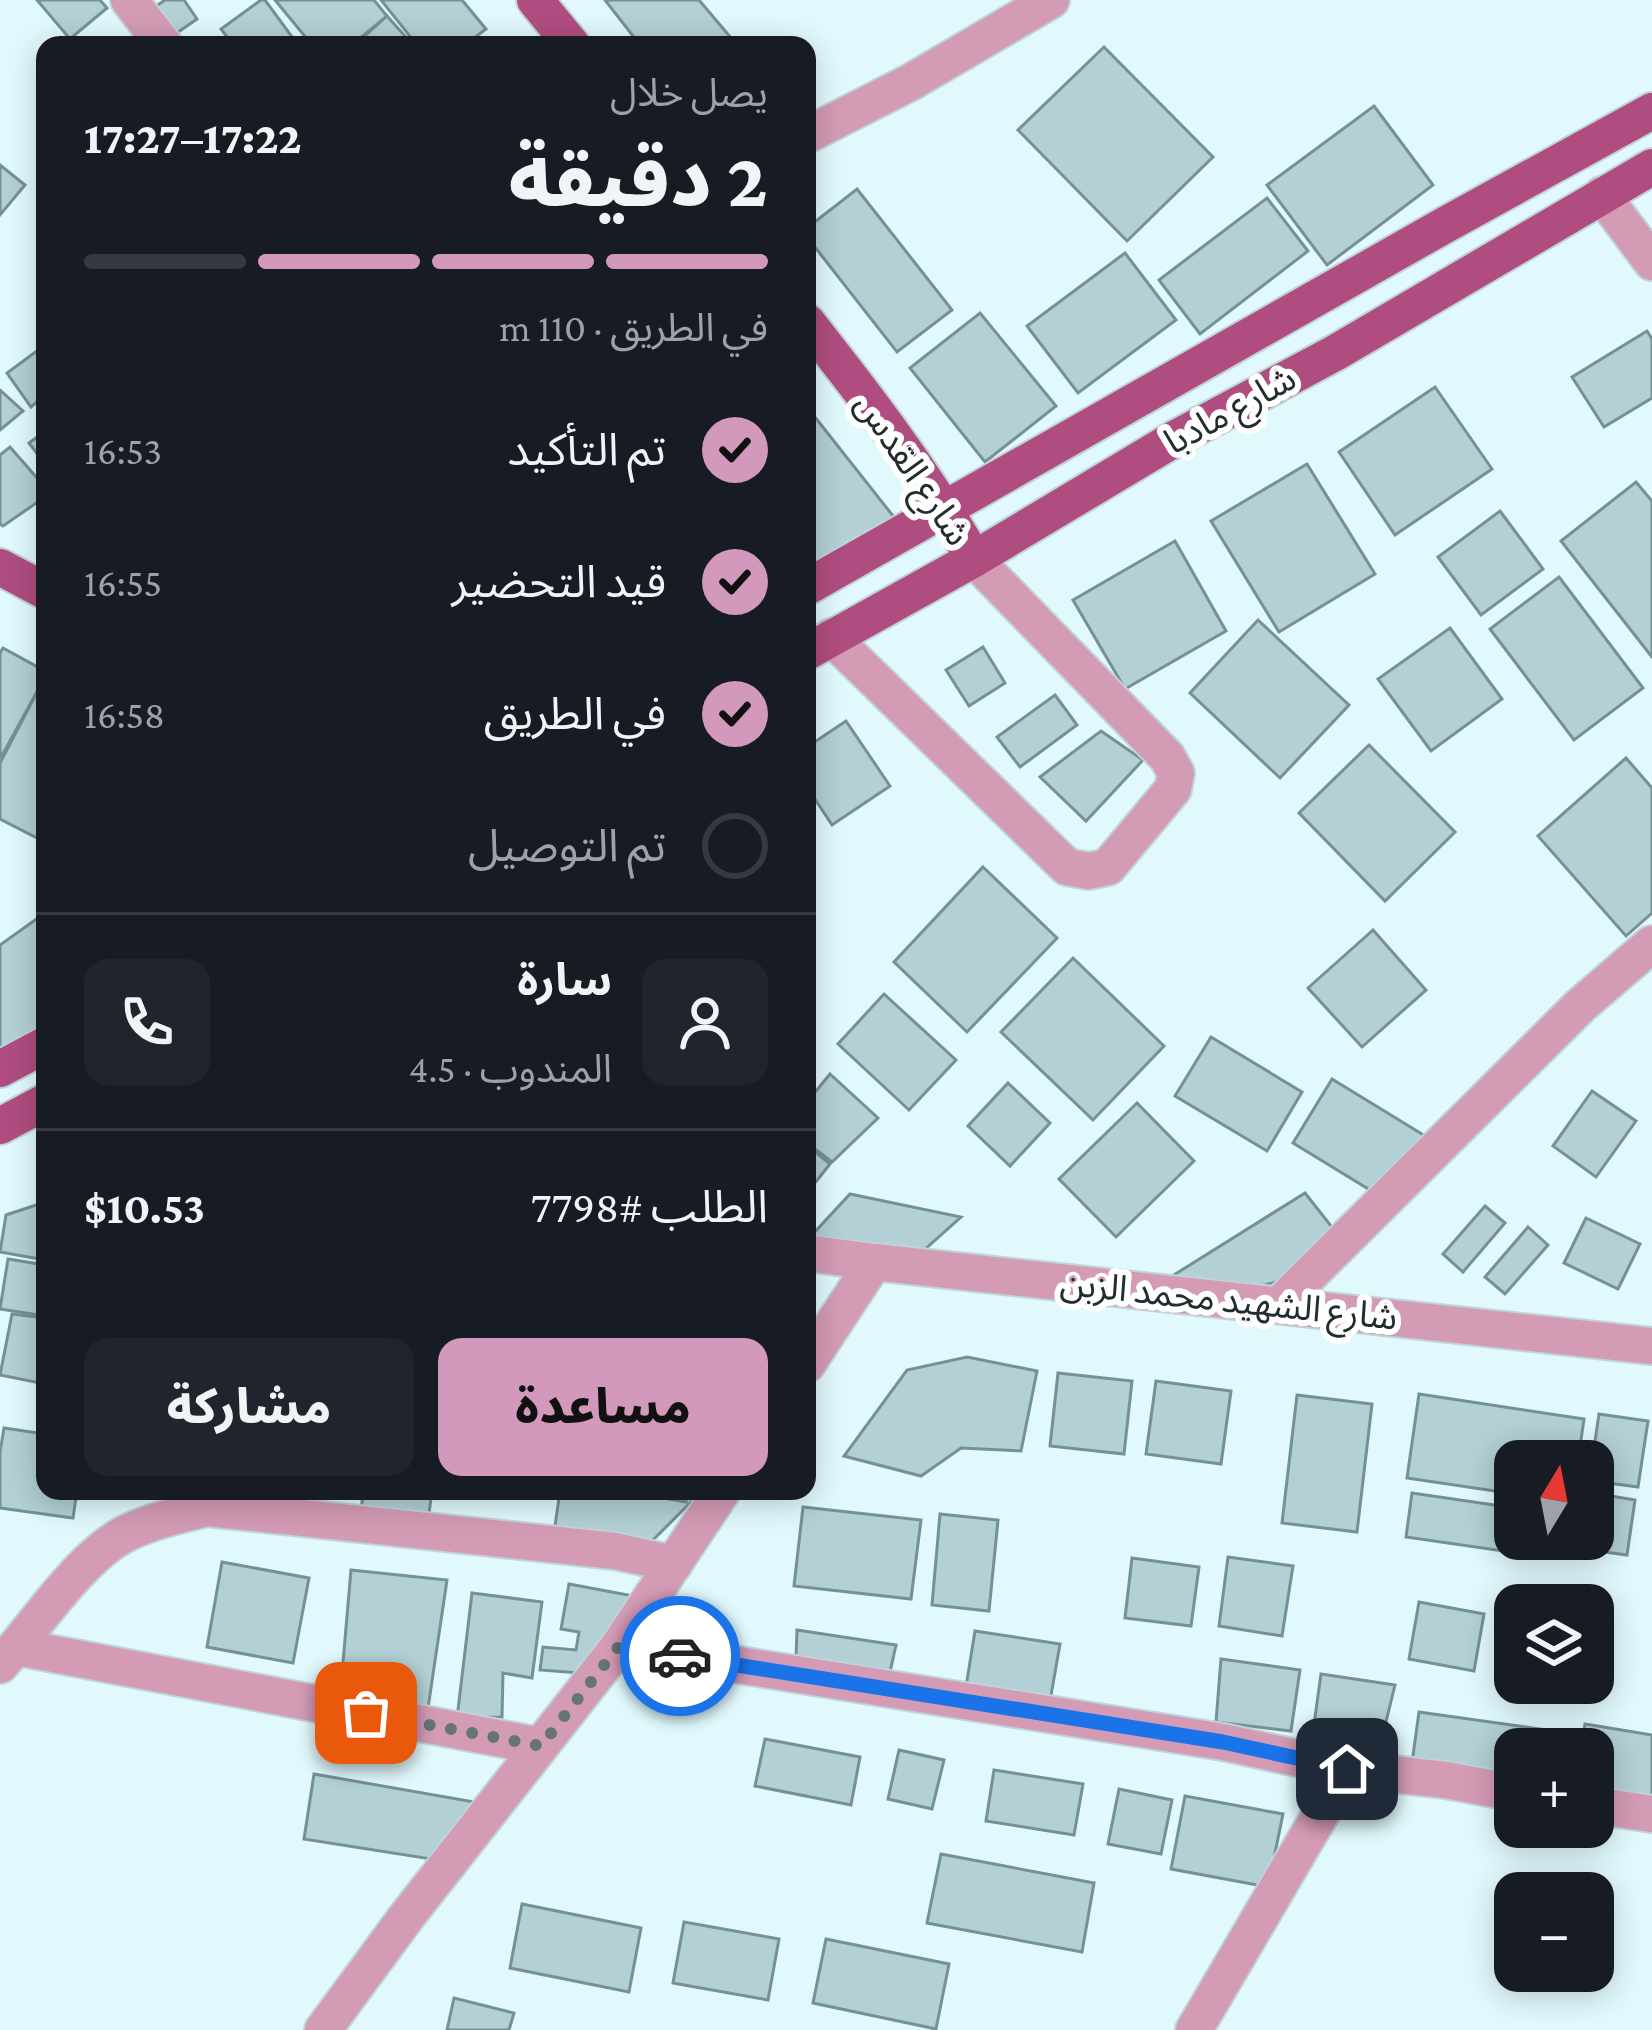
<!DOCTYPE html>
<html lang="ar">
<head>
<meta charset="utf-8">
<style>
  body { margin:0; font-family:"Crimson Pro","Noto Sans Arabic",serif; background:#20242c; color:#f1f3f6; direction:rtl; height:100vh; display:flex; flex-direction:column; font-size:45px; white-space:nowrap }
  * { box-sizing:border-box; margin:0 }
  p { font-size:39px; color:#9ea1a6 }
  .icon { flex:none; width:66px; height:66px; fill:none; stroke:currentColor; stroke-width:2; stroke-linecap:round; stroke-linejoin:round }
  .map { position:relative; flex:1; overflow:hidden; direction:ltr }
  .side { position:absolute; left:36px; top:36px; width:780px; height:1464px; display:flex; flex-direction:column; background:#171b24; border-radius:24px; box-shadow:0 6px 30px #0003; direction:rtl }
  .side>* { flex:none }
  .needle { width:78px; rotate:10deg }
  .fabs { position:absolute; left:1494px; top:1440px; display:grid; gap:24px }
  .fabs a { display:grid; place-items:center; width:120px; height:120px; border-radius:24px; background:#171b24; box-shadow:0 6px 30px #0003; font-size:60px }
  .pin { position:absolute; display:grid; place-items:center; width:102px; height:102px; color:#fff; margin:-51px; border-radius:24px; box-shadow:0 6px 18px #0006 }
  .courier { position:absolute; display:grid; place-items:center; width:120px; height:120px; margin:-60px; border:9px solid #1a73e8; border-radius:50%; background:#fff; color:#222; box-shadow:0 3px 15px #0007 }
  .head em { font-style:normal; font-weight:800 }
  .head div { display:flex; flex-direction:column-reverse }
  .head { display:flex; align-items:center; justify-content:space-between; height:204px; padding:0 48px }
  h1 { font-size:78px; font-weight:800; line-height:90px }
  .bar { display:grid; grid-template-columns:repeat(4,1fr); gap:18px 12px; align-content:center; height:144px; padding:0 48px }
  .bar i { height:15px; border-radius:9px; background:#363941 }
  .bar .on { background:#d299bc }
  .bar p { grid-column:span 4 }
  .line { display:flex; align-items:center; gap:30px; padding:0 48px; border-top:3px solid #363941 }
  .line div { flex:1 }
  .round { display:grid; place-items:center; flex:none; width:126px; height:126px; border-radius:24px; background:#20242c }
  ol { padding:0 48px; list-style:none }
  li { display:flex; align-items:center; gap:36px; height:132px }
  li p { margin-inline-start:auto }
  li .icon { padding:12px; border-radius:50%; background:#d299bc; color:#111; stroke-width:4 }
  li:last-child { color:#9ea1a6 }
  li i { width:66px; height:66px; border:6px solid #363941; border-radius:50% }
  .cta { display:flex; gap:24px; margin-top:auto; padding:24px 48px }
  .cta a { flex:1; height:138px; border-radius:24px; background:#d299bc; color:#111; font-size:48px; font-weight:800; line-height:138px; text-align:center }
  .cta a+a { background:#20242c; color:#f1f3f6 }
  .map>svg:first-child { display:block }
</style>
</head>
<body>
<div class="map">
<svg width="1652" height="2030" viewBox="0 0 1652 2030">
  <rect width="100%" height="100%" fill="#e1f9fd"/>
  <g fill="#b2d0d5" stroke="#749195" stroke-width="3">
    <polygon points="37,0 100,0 107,8 70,39"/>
    <polygon points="165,0 184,0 197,19 171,37 152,9"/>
    <polygon points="261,0 265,0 298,45 233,45 221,29"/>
    <polygon points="275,0 374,0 387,16 352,45 312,45"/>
    <polygon points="381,0 462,0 486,29 465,45 417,45"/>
    <polygon points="605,0 699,0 737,45 640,45"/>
    <polygon points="387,16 413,45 355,45"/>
    <polygon points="1104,47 1213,157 1127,241 1018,130"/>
    <polygon points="1374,106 1433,185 1327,265 1267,185"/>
    <polygon points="0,165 25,185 0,215"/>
    <polygon points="857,189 952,310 897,352 807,237 807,228"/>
    <polygon points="1267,198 1308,251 1200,334 1159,280"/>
    <polygon points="1125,253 1176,320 1078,393 1027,326"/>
    <polygon points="980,313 1056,406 985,462 910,368"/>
    <polygon points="1647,331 1652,339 1652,398 1604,427 1572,377"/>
    <polygon points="45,345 45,395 31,407 7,373"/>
    <polygon points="1435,387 1492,469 1395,535 1339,452"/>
    <polygon points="0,390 23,411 0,430"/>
    <polygon points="807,407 897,521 807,582"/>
    <polygon points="45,431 45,464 29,443"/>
    <polygon points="10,447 45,487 45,497 3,526 0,524 0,455"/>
    <polygon points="1307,464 1375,574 1279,632 1211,521"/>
    <polygon points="1636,482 1652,501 1652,657 1561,541"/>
    <polygon points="1500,511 1543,569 1481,615 1438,557"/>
    <polygon points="1175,541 1226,631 1125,689 1073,600"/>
    <polygon points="1559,577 1643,688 1574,740 1490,629"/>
    <polygon points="1258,620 1349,705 1280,778 1190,693"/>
    <polygon points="1450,628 1502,699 1431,751 1378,679"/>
    <polygon points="983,647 1005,683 969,706 946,670"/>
    <polygon points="3,648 45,671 45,677 0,759 0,653"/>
    <polygon points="45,677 45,842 0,819 0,763"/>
    <polygon points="1055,695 1077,725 1020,767 997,737"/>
    <polygon points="846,721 890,786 832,825 807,787 807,747"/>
    <polygon points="1101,731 1143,760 1086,821 1040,777"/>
    <polygon points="1369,745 1455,832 1385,901 1299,813"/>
    <polygon points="1626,758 1652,788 1652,913 1626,936 1538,836"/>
    <polygon points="983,867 1057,938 967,1032 894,962"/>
    <polygon points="45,913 45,1027 0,1053 0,945"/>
    <polygon points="1373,930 1426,990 1362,1047 1308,988"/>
    <polygon points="1073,958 1164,1046 1093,1120 1001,1032"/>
    <polygon points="884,994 956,1060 909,1110 838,1044"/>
    <polygon points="1211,1037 1302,1092 1267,1151 1175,1096"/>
    <polygon points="830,1074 878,1118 832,1162 807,1143 807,1102"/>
    <polygon points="1332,1079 1430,1139 1375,1193 1293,1143"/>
    <polygon points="1008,1083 1050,1123 1010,1166 968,1126"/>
    <polygon points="1592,1091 1636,1121 1596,1177 1553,1146"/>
    <polygon points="1137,1103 1194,1161 1116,1237 1059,1179"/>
    <polygon points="807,1145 830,1164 807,1193"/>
    <polygon points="1305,1193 1339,1236 1287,1279 1220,1297 1161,1283"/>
    <polygon points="850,1194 961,1217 923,1251 812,1235"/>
    <polygon points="45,1202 45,1260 0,1252 6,1215"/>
    <polygon points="1485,1206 1505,1223 1463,1272 1443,1254"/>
    <polygon points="1586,1218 1640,1244 1618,1289 1564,1263"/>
    <polygon points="1528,1227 1548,1245 1505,1294 1485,1277"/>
    <polygon points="8,1259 45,1265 45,1316 0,1309"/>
    <polygon points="12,1314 45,1318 45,1384 0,1375"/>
    <polygon points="967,1357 1037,1371 1021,1451 961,1448 921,1476 844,1456 907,1370"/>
    <polygon points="1058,1373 1132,1381 1124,1454 1050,1446"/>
    <polygon points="1156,1381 1231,1391 1221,1464 1146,1454"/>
    <polygon points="1419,1394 1584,1419 1578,1461 1515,1461 1515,1494 1407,1478"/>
    <polygon points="1297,1395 1372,1404 1357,1532 1282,1523"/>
    <polygon points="1599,1414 1648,1421 1638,1487 1593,1481 1592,1461"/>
    <polygon points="4,1428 45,1434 45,1491 77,1491 73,1518 0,1508 0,1452"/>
    <polygon points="211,1491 303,1491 294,1509"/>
    <polygon points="363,1491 432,1491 428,1521 361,1514"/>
    <polygon points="560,1491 623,1491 686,1502 688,1491 702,1491 649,1544 555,1526"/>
    <polygon points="1412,1493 1515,1508 1515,1539 1554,1539 1552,1558 1406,1537"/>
    <polygon points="1593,1493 1635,1500 1627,1555 1575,1548 1576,1539 1593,1539"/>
    <polygon points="803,1507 921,1520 911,1599 794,1586"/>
    <polygon points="940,1514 998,1520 989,1611 932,1605"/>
    <polygon points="1228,1557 1293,1566 1282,1636 1219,1626"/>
    <polygon points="1132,1558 1199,1567 1191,1626 1125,1618"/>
    <polygon points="222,1562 309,1578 293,1663 207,1647"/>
    <polygon points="351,1570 447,1580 428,1708 340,1697"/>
    <polygon points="569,1584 644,1598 579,1673 540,1670 543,1647 576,1650 579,1632 561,1629"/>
    <polygon points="1524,1592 1577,1598 1576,1605 1522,1605"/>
    <polygon points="472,1593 542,1602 532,1678 503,1673 502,1717 457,1718"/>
    <polygon points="1419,1602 1484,1614 1474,1671 1409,1659"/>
    <polygon points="797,1630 896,1645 890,1672 796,1657"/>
    <polygon points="975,1631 1060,1644 1049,1707 965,1693"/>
    <polygon points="1221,1659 1300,1670 1291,1731 1216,1722"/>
    <polygon points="1321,1674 1395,1685 1380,1746 1312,1739"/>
    <polygon points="1419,1712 1547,1730 1544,1749 1515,1749 1515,1785 1411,1770"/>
    <polygon points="1585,1724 1652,1735 1652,1799 1593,1790 1593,1749 1581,1749"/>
    <polygon points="765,1739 860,1757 851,1805 755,1786"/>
    <polygon points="899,1750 944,1760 932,1809 888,1799"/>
    <polygon points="994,1770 1083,1784 1074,1835 986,1821"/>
    <polygon points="314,1774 480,1803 437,1860 304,1839"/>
    <polygon points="1119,1789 1172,1800 1161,1854 1108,1844"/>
    <polygon points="1185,1796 1283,1814 1268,1887 1171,1869"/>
    <polygon points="941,1854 1094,1883 1082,1952 927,1923"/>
    <polygon points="522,1904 641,1928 629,1992 510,1968"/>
    <polygon points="684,1922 779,1939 768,2000 673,1983"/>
    <polygon points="826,1939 949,1964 936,2029 813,2003"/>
    <polygon points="454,1998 514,2013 509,2030 447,2030"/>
  </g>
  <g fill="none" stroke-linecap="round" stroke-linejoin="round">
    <g stroke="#bfd4d8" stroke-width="40">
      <g id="minor">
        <polyline points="129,0 164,45"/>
        <polyline points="807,135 911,82 1051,0"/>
        <polyline points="1602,195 1652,262"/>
        <polyline points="831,637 1067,867 1089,871 1108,867 1173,789 1176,773 1167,757 974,559"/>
        <polyline points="807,1253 874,1262 1652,1346"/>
        <polyline points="1279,1305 1580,1006 1652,944"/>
        <polyline points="807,1364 874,1262"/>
        <polyline points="619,1646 1223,1742 1347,1769 1446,1780 1515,1793"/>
        <polyline points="17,1647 540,1746"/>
        <path d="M 0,1665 C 36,1626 79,1558 125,1534 C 151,1521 179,1515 207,1508 L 615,1551 L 674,1564"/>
        <polyline points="1593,1805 1652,1814"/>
        <polyline points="323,2030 407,1916 619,1646 722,1491"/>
        <polyline points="1194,2030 1347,1769"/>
      </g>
    </g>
    <g stroke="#bfd4d8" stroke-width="40">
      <g id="major">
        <polyline points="535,0 572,45"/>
        <path d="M 807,322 C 867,398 926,475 974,559"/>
        <polyline points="0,567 45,591"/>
        <polyline points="807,587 1445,225 1652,111"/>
        <polyline points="807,652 974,559 1176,438 1335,353 1652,167"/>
        <polyline points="0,1069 45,1045"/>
        <polyline points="0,1126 45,1102"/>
      </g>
    </g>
    <use href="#minor" stroke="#d49bb5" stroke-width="36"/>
    <use href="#major" stroke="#b04d80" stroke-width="36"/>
  </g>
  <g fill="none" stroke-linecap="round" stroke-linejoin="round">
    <polyline stroke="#657477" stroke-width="12" stroke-dasharray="0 21.6" points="366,1713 541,1746 619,1646 680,1656"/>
    <polyline stroke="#1a73e8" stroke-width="15" points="680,1656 1223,1742 1347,1769"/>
  </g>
  <g text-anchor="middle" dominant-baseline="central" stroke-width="12" stroke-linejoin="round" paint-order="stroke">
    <g font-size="36" fill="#222d2f" stroke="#fff">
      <text transform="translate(1230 410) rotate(-29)">شارع مادبا</text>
      <text transform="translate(913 469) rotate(56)">شارع القدس</text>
      <text transform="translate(1229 1300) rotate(6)">شارع الشهيد محمد الزبن</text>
    </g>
  </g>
</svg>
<div class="fabs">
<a><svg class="needle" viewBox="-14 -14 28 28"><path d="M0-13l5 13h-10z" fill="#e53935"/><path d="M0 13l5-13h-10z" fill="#9ea1a6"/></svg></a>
<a><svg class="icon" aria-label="layers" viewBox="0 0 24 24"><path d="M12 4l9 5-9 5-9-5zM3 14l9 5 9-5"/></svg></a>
<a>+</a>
<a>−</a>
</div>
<div class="pin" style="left:366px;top:1713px;background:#ea580c"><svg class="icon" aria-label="bag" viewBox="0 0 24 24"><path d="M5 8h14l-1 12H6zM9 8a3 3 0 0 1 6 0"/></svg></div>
<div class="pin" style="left:1347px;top:1769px;background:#1f2937"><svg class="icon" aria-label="home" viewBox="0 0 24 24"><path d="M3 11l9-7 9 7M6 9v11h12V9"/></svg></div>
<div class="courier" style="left:680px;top:1656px"><svg class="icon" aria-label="car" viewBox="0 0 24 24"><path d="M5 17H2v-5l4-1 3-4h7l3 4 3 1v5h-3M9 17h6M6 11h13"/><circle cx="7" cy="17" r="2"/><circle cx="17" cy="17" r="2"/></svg></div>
<section class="side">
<div class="head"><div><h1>2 دقيقة</h1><p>يصل خلال</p></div><em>17:22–17:27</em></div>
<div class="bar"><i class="on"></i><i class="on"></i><i class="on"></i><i></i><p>في الطريق · 110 m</p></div>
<ol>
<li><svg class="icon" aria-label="check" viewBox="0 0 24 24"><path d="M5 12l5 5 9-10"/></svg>تم التأكيد<p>16:53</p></li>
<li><svg class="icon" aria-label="check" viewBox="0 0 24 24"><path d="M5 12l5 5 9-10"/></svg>قيد التحضير<p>16:55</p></li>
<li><svg class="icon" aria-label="check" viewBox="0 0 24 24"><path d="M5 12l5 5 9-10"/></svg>في الطريق<p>16:58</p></li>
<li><i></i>تم التوصيل</li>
</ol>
<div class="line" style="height:216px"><a class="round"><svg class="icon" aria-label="person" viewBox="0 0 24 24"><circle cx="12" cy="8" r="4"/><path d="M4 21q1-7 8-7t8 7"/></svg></a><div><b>سارة</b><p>المندوب · 4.5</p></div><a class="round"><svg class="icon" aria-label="phone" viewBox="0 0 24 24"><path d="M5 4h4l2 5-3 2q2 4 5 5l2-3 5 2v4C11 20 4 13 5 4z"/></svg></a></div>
<div class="line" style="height:156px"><div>الطلب #7798</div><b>$10.53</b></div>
<div class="cta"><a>مساعدة</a><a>مشاركة</a></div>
</section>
</div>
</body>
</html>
